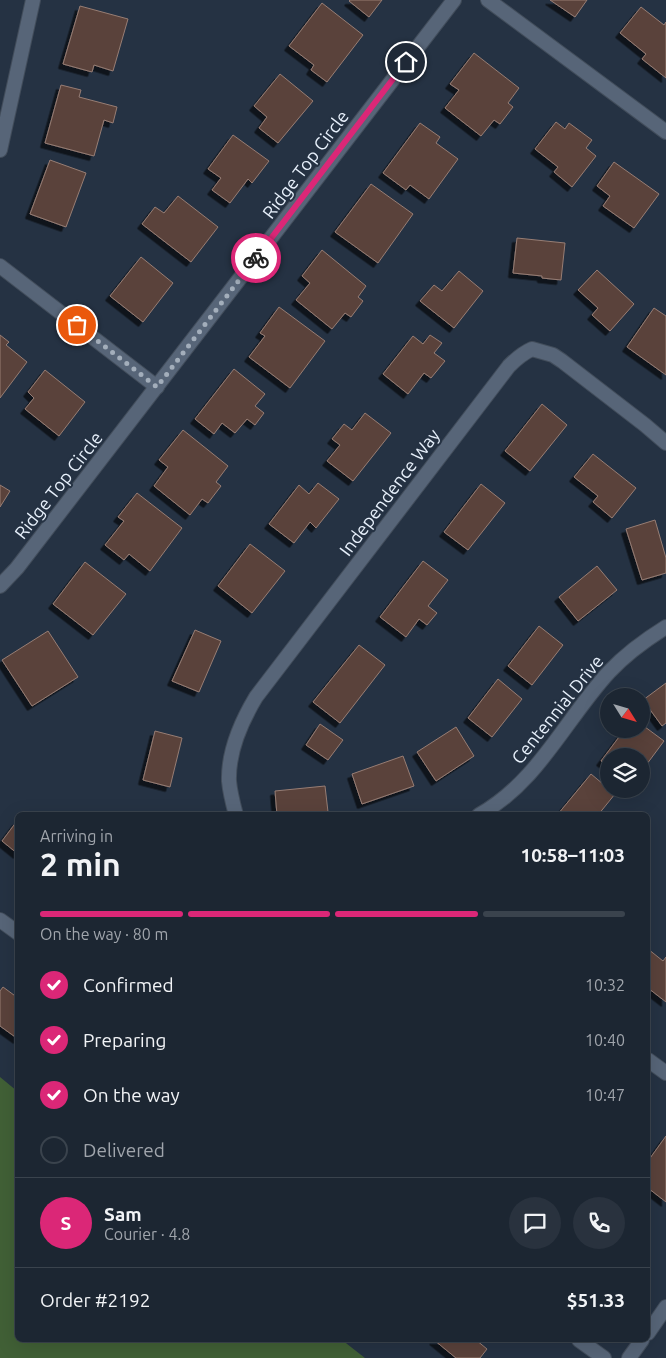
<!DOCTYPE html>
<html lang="en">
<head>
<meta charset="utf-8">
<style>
  body { margin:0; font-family:Ubuntu,sans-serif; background:#29323e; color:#f1f3f6; height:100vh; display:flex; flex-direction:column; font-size:19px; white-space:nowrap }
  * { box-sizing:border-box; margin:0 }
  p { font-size:16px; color:#a0a5ac }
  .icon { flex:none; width:28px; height:28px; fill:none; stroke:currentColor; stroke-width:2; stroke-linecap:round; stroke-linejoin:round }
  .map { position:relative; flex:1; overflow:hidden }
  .drawer { position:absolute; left:15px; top:812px; width:635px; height:530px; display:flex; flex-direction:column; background:#1c2632; border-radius:8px; box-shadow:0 5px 20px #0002,0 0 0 1px #3a434d }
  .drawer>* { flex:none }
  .needle { width:32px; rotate:127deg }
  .buttons { position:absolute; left:600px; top:688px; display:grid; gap:10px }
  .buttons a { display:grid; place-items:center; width:50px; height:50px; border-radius:50%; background:#1c2632; box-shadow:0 5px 20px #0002,0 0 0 1px #3a434d; font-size:25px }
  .pin { position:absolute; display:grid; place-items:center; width:42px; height:42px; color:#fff; margin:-21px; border:2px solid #fff; border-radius:50%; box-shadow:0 1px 5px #0007 }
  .courier { position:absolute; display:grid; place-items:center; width:50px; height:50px; margin:-25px; border:4px solid #db2777; border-radius:50%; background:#fff; color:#222; box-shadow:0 1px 6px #0007 }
  .summary em { font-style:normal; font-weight:700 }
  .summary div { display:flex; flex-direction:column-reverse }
  .summary { display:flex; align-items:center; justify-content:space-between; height:85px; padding:0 25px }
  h1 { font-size:32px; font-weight:700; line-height:38px }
  .bar { display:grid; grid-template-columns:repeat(4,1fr); gap:8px 5px; align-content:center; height:60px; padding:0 25px }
  .bar i { height:6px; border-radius:4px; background:#3a434d }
  .bar .selected { background:#db2777 }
  .bar p { grid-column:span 4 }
  .line { display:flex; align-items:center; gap:12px; padding:0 25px; border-top:1px solid #3a434d }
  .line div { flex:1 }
  .round { display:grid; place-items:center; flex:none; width:52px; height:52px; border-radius:26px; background:#29323e }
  ol { padding:0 25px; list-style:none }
  li { display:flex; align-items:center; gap:15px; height:55px }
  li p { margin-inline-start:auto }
  li .icon { padding:5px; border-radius:50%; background:#db2777; color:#fff; stroke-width:4 }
  li:last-child { color:#a0a5ac }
  li i { width:28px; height:28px; border:2px solid #3a434d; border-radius:50% }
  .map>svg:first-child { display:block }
</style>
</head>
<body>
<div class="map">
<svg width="666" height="1358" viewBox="0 0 666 1358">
  <defs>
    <filter id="shadow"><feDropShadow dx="-4.5" dy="4.5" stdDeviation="0" flood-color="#0009"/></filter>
  </defs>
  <rect width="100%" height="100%" fill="#253243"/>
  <polygon fill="#416036" points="0,1077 17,1091 18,1340 342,1340 365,1358 0,1358"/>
  <g fill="#5a433b" stroke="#977d74" filter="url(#shadow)">
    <polygon points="350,0 382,0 369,17 349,1"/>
    <polygon points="550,0 587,0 575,17"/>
    <polygon points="322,3 363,35 327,82 311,70 314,65 289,46"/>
    <polygon points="80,6 128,19 113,71 94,65 92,72 63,64"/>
    <polygon points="641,7 664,25 666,22 666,78 642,59 646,54 620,33"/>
    <polygon points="474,53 519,88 508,103 513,107 500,124 494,120 481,136 445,108 459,90 450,84"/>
    <polygon points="280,74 313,101 278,143 259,128 267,117 254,106"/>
    <polygon points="61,85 81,90 79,97 117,107 113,123 104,120 94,156 45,143"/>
    <polygon points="556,122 565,129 569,123 592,140 586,148 596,156 572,187 554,172 558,167 535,149"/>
    <polygon points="420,123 440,137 436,143 458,159 429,199 410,185 406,190 383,173"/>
    <polygon points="233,135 269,161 252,183 248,179 230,203 212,190 221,178 208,169"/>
    <polygon points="50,160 86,173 66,227 30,214"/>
    <polygon points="614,162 659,194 634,228 603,206 610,196 597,186"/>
    <polygon points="371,184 413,214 378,263 335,232"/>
    <polygon points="178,196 218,227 191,262 142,224 155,207 164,213"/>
    <polygon points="517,238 565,243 561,280 542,278 542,276 513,273"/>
    <polygon points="322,250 366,286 358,297 363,301 351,317 345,313 332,329 296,300 310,283 302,276"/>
    <polygon points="141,257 173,283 143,322 110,296"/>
    <polygon points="597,270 634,304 610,331 592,315 598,308 578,290"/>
    <polygon points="459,271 483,291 454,328 420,301 434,285 442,291"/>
    <polygon points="279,307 325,341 290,388 249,357 265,336 260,333"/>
    <polygon points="654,308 666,316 666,375 627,347"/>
    <polygon points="0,335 9,342 6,345 27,362 0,398"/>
    <polygon points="430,335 442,343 434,353 445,361 431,378 424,373 408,394 383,374 413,336 423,344"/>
    <polygon points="234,369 265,394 255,406 264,413 255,425 247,419 235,433 222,423 214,434 195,419"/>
    <polygon points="45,370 85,402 59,436 25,409 34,398 28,392"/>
    <polygon points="542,404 567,425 530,471 505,451"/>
    <polygon points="365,413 391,433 353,481 327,461 340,445 332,439 344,424 352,430"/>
    <polygon points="183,430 228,466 216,482 221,486 208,503 202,499 190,515 154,486 168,467 159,460"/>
    <polygon points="593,454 636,488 612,518 593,502 598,496 574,477"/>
    <polygon points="318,483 339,499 316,528 310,522 294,543 269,524 299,485 309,494"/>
    <polygon points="481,484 505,503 468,550 444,532"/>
    <polygon points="0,485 10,491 0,507"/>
    <polygon points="137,493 182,528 150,571 129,554 124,560 105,545 124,521 118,517"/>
    <polygon points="655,520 666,558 666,573 642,580 626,529"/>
    <polygon points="250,544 285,571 252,613 218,586"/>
    <polygon points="423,561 448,580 428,606 437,613 427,625 419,619 406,637 380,617"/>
    <polygon points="85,562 126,594 93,635 53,604"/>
    <polygon points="597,566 617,590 578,621 559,597"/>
    <polygon points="539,626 563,645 532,685 508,666"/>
    <polygon points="195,630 221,641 199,692 172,681"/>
    <polygon points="48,631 78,677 32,706 2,660"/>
    <polygon points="359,645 385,665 340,723 313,702"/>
    <polygon points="498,679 522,699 492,737 468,718"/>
    <polygon points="666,683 666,723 662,726 643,700"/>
    <polygon points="320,724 343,740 328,760 306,745"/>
    <polygon points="641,724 664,741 641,772 641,756 609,756 609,767 601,761 625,729 641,729"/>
    <polygon points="456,727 474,756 436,781 417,752"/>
    <polygon points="155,731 182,738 170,787 143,780"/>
    <polygon points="403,756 414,786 362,804 352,774"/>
    <polygon points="591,774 615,794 598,815 560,815 558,814"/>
    <polygon points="325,786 328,812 299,815 296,815 296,813 277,815 275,791"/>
    <polygon points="17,821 18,821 18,854 2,841"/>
    <polygon points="648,949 663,961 666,957 666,1002 648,988"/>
    <polygon points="3,987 18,998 18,1039 0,1026 0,991"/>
    <polygon points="666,1136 666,1202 648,1188 648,1161"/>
    <polygon points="434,1340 476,1340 487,1349 480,1358 456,1358"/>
  </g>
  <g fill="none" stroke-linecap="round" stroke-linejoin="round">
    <g stroke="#424d5b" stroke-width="16">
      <g id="minor">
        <polyline points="488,0 666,132"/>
        <polyline points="0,150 33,0"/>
        <polyline points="0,266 157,387"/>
        <polyline points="0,586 17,568 454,0"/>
        <path d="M 236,815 C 233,804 230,792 229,781 C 228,751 241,722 256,697 L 509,366 C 516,359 523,353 532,349 L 553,355 L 562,361 L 645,425 L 666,443"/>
        <path d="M 479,815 C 538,782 565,720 609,672 C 626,654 645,640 666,627"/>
        <polyline points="0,920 18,933"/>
        <polyline points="648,1060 666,1073"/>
        <polyline points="648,1333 666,1307"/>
        <polyline points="579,1340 604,1358"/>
        <polyline points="629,1358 642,1340"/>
      </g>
    </g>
    <use href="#minor" stroke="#576578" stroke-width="14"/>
  </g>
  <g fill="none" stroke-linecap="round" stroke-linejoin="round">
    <polyline stroke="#a3aebb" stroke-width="5" stroke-dasharray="0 9" points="77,325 157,387 256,258"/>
    <polyline stroke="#db2777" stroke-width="6" points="256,258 406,62"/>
  </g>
  <g text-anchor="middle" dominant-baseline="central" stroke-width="4" stroke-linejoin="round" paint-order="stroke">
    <g font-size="18" fill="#e7f0fb" stroke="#253243">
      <text transform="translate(305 164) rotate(-53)">Ridge Top Circle</text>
      <text transform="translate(58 485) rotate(-52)">Ridge Top Circle</text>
      <text transform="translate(389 492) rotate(-53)">Independence Way</text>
      <text transform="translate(557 709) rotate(-51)">Centennial Drive</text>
    </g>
  </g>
</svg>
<div class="buttons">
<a><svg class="needle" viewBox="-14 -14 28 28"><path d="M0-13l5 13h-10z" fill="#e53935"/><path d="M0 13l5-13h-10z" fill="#a0a5ac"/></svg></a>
<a><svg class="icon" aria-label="layers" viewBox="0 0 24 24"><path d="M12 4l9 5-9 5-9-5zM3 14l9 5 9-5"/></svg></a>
</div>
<div class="pin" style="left:77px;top:325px;background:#ea580c"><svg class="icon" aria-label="bag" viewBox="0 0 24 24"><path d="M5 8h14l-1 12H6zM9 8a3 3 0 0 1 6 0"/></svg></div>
<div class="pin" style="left:406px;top:62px;background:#1f2937"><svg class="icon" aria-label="home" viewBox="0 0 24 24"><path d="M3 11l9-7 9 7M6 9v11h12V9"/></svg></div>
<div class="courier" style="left:256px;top:258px"><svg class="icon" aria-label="bike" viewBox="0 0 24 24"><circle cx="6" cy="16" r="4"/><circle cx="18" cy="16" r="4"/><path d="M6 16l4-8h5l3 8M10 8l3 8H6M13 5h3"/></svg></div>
<section class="drawer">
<div class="summary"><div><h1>2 min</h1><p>Arriving in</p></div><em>10:58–11:03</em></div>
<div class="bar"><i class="selected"></i><i class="selected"></i><i class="selected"></i><i></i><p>On the way · 80 m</p></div>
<ol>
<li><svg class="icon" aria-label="check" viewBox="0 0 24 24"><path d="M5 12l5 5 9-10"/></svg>Confirmed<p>10:32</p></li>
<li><svg class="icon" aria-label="check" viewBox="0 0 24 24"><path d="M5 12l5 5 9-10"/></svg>Preparing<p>10:40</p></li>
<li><svg class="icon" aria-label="check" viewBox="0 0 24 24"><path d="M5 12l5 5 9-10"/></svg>On the way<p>10:47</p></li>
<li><i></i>Delivered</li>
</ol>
<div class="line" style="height:90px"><b class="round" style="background:#db2777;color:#fff">S</b><div><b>Sam</b><p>Courier · 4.8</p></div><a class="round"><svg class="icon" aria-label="chat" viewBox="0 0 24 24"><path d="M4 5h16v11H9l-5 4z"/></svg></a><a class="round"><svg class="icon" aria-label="phone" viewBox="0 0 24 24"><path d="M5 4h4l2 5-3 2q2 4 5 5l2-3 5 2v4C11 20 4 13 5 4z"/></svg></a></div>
<div class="line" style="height:65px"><div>Order #2192</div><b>$51.33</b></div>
</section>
</div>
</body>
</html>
